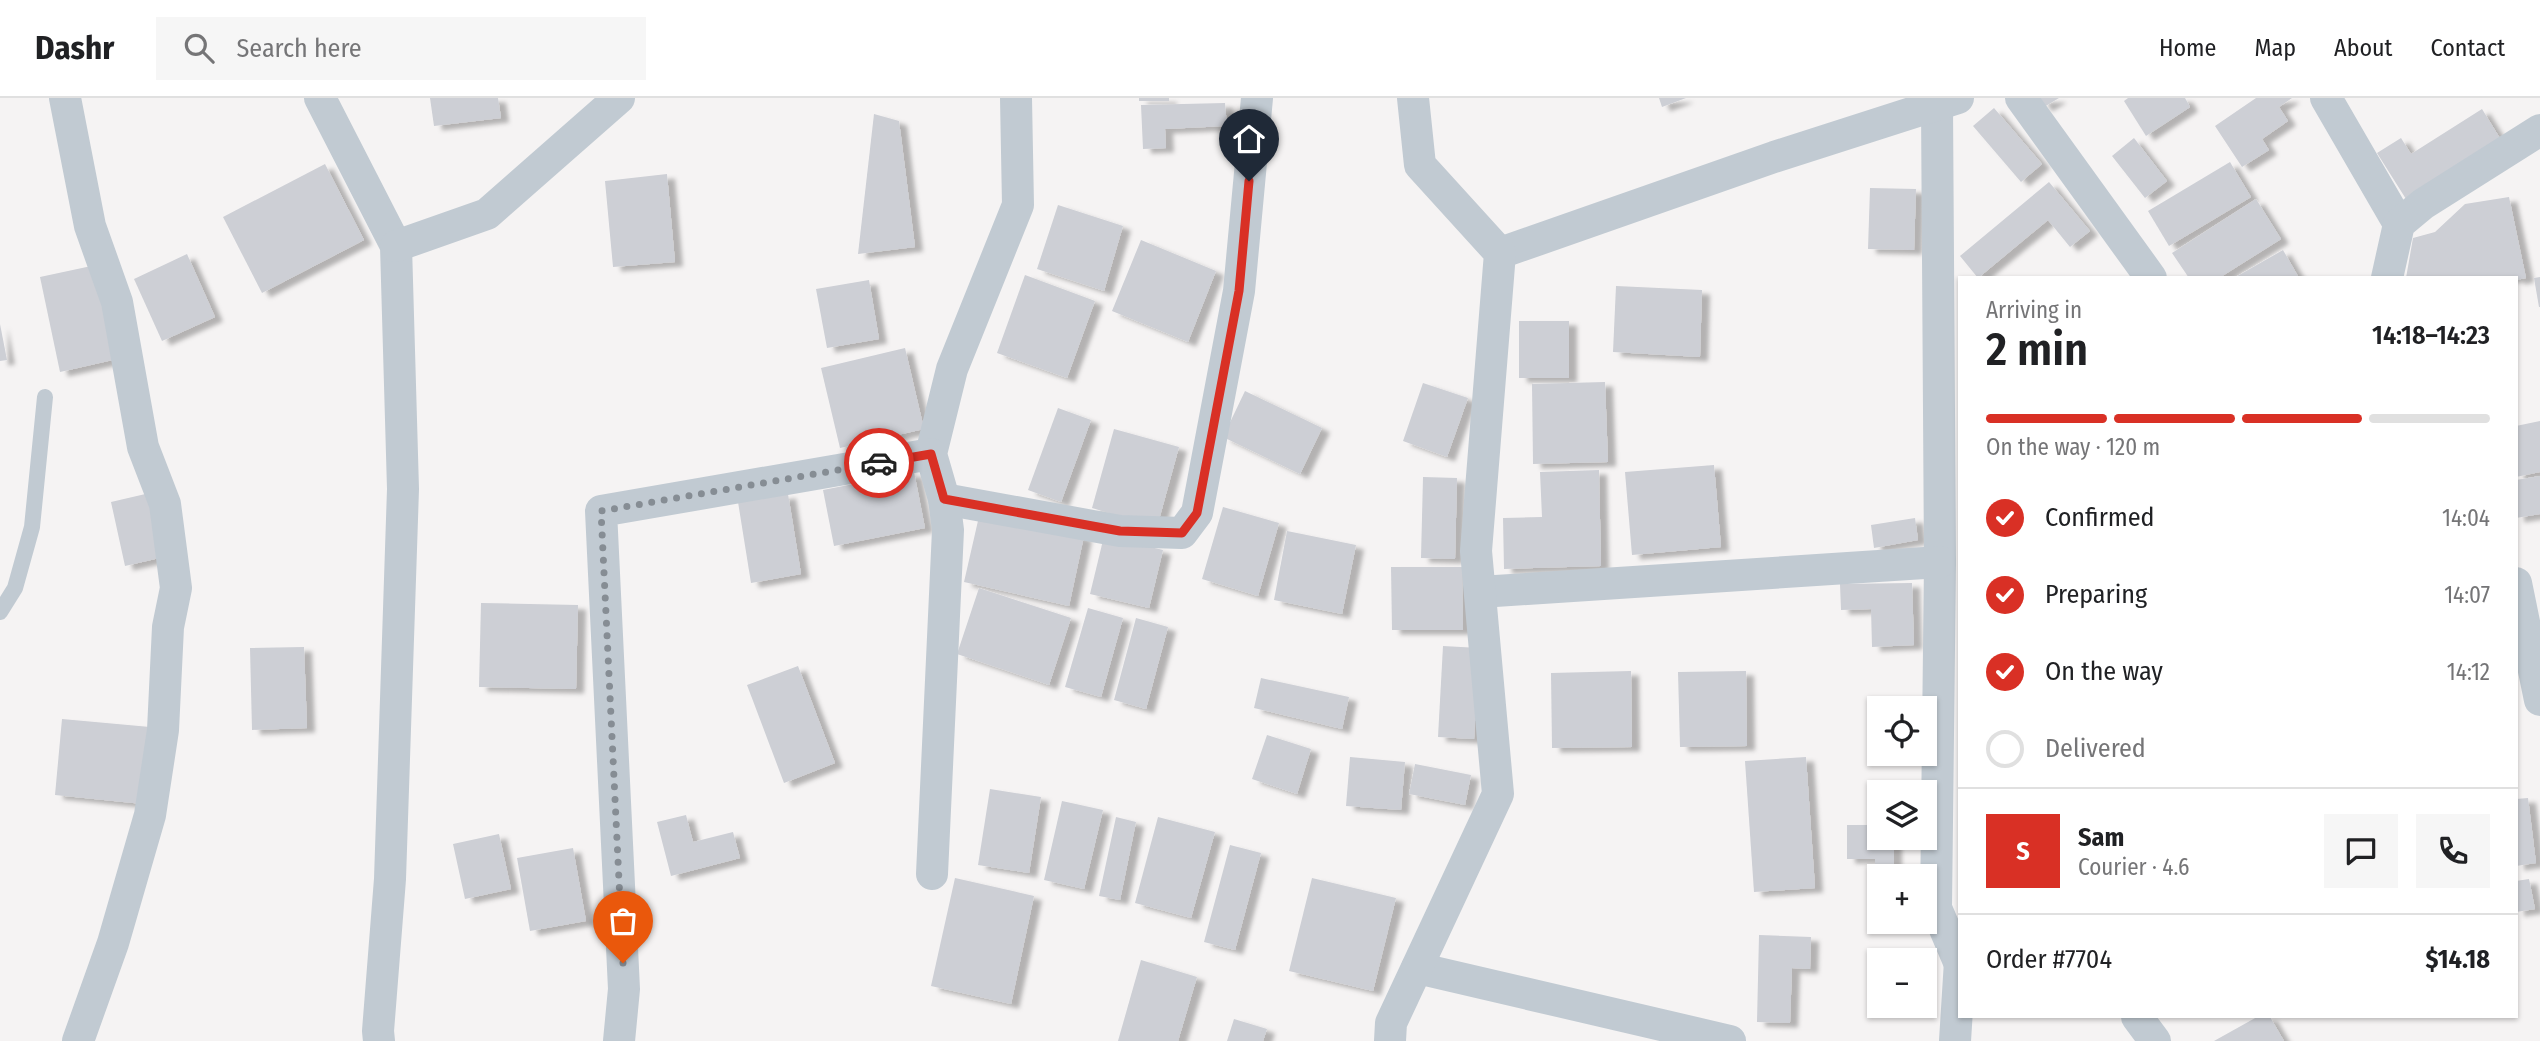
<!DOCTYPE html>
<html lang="en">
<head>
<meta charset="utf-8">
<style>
  body { margin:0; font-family:"Fira Sans Condensed",sans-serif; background:#f6f6f6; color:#202124; height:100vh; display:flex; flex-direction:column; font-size:26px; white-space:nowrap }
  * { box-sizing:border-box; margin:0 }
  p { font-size:23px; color:#757577 }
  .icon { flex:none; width:38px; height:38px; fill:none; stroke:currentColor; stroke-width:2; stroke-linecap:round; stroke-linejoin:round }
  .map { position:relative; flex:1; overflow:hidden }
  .sheet { position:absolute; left:1958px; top:178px; width:560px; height:742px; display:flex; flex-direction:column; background:#fff; border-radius:0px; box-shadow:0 2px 5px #0004 }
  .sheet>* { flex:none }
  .controls { position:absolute; left:1867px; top:598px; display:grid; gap:14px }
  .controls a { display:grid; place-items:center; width:70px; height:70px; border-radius:0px; background:#fff; box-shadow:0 2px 5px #0004; font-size:35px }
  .pin { position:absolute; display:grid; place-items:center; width:60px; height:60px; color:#fff; margin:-72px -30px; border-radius:50% 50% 50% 0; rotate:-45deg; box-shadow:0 0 7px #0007 }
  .pin .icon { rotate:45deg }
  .courier { position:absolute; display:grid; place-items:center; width:70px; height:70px; margin:-35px; border:5px solid #d93025; border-radius:50%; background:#fff; color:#222; box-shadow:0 2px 9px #0007 }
  .headline em { font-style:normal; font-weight:600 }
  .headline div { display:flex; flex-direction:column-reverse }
  .headline { display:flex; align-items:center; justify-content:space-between; height:119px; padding:0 28px }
  h1 { font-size:46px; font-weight:600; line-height:52px }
  .bar { display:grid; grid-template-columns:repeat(4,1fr); gap:10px 7px; align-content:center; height:84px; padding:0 28px }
  .bar i { height:9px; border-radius:5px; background:#e0e0e0 }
  .bar .current { background:#d93025 }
  .bar p { grid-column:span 4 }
  .line { display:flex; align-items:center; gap:18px; padding:0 28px; border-top:2px solid #e0e0e0 }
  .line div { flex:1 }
  .round { display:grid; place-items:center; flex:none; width:74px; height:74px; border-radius:0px; background:#f6f6f6 }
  ol { padding:0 28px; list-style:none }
  li { display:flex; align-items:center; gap:21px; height:77px }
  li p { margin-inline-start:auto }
  li .icon { padding:7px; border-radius:50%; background:#d93025; color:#fff; stroke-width:4 }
  li:last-child { color:#757577 }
  li i { width:38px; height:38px; border:4px solid #e0e0e0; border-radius:50% }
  header { display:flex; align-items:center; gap:42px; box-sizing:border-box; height:98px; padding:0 35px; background:#fff; border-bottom:2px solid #e0e0e0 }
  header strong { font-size:33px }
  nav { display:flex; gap:38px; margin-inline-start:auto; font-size:24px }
  .search { width:490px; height:63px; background:#f6f6f6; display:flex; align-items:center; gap:18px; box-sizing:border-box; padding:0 24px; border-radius:0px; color:#757577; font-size:26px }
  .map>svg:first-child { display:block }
</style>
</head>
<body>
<header>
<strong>Dashr</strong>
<div class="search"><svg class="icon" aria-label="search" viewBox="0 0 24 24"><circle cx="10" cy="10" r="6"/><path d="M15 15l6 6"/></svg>Search here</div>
<nav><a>Home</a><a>Map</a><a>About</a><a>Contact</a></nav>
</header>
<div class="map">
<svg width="2540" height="943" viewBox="0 0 2540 943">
  <defs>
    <filter id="shadow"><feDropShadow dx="8" dy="4.5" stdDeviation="2" flood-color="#0004"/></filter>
  </defs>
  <rect width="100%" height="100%" fill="#f5f3f3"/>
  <g fill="#cdcfd5" filter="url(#shadow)">
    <polygon points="430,0 498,0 501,20 434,28"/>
    <rect x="1139" y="0" width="30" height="3"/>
    <polygon points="1659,0 1686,0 1662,9"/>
    <polygon points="2039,0 2059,0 2044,9"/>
    <polygon points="2128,0 2185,0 2190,9 2146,38 2124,3"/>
    <polygon points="2256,0 2292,0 2279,9 2288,23 2262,41 2269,52 2242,69 2215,28"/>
    <polygon points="1225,5 1227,28 1165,31 1166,50 1143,51 1141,7"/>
    <polygon points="1994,10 2042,66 2021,84 1973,28"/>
    <polygon points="2482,11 2501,42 2406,101 2377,55 2401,40 2411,56"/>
    <polygon points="874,16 899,23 915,149 858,156"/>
    <polygon points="2134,40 2167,83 2145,100 2112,58"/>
    <polygon points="2230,64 2251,99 2169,148 2148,113"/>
    <polygon points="325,66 364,142 262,195 223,119"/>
    <polygon points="667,76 675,164 613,169 605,83"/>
    <polygon points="2049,84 2090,133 2070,149 2048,122 1978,180 1960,158"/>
    <polygon points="1870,90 1916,91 1914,152 1868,151"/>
    <polygon points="2509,99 2526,180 2516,182 2516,180 2406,180 2413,140 2435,134 2465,106"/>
    <polygon points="2256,101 2281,141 2219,180 2189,180 2172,155"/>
    <polygon points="1058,107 1123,128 1104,193 1037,171"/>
    <polygon points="1141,142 1216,173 1188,244 1112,213"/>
    <polygon points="2283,152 2299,180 2234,180"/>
    <polygon points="187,156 215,219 162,243 134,181"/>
    <polygon points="96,167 117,261 60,274 40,179"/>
    <polygon points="1025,177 1095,203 1067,280 997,255"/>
    <polygon points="2540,179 2540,209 2539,209 2534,180"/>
    <polygon points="869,182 879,241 827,250 816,191"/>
    <polygon points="1616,188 1702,192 1700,259 1613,254"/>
    <rect x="1519" y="223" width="50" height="57"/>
    <polygon points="0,226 7,262 0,263"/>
    <polygon points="905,250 924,331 840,350 821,270"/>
    <polygon points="1605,284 1608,364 1533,366 1532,286"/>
    <polygon points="1423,285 1468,300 1447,359 1403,343"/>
    <polygon points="1245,293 1322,330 1300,376 1223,339"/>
    <polygon points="1058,310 1091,322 1061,404 1028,392"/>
    <polygon points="2540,323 2540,374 2516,379 2516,328"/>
    <polygon points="1114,331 1179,349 1157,429 1092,410"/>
    <polygon points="1714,367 1721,449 1632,457 1625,374"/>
    <polygon points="1599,372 1601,468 1504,471 1503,420 1542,419 1540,374"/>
    <polygon points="914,374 925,430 834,448 823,392"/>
    <polygon points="2540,378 2540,416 2516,420 2516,382"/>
    <polygon points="1423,379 1457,380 1455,461 1421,460"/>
    <polygon points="154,394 168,458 125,468 111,404"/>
    <polygon points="788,396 801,476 751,485 738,404"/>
    <polygon points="1223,409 1279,425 1258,498 1202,481"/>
    <polygon points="980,414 1084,438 1069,508 964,484"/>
    <polygon points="1915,420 1918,442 1874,450 1871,427"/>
    <polygon points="1287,433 1356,447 1342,516 1274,502"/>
    <polygon points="1104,438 1163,452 1149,510 1090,496"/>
    <polygon points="1391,469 1462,469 1463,532 1392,532"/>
    <polygon points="1912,485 1914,547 1872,549 1871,511 1841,512 1840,486"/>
    <polygon points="979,490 1071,520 1049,587 957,556"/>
    <polygon points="481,505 578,507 576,591 479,589"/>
    <polygon points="1088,510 1123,520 1101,599 1065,589"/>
    <polygon points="1136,520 1168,529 1146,611 1114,602"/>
    <polygon points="1443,548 1479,550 1474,641 1438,639"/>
    <polygon points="304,549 307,630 252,632 250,550"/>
    <polygon points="798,568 835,665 784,685 747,587"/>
    <polygon points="1631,573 1632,649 1552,650 1551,575"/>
    <polygon points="1746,573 1747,648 1680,649 1678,574"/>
    <polygon points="1261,580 1349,599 1342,631 1254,610"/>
    <polygon points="62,621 150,629 143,706 55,697"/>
    <polygon points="1267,637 1311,651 1297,696 1252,681"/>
    <polygon points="1350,659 1405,664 1401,712 1346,708"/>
    <polygon points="1806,659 1815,790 1754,794 1745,663"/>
    <polygon points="1415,666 1471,677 1465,707 1409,696"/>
    <polygon points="990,691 1041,699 1029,775 978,767"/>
    <polygon points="2528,700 2536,765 2516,768 2516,701"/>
    <polygon points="1062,703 1103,712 1084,791 1044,782"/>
    <polygon points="686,717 693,744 733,734 740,760 671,778 657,724"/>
    <polygon points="1116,719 1136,724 1120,802 1099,798"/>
    <polygon points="1158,719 1215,734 1191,820 1135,805"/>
    <polygon points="1847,727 1880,727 1880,740 1894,740 1894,779 1880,779 1880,782 1875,781 1875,761 1847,761"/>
    <polygon points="499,736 511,791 465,801 453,746"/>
    <polygon points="1230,747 1261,755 1235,852 1204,844"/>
    <polygon points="573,750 586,823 530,833 517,760"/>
    <polygon points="955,780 1034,798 1011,906 931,888"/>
    <polygon points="1312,780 1396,800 1373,893 1289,873"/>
    <polygon points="2529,781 2535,811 2516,814 2516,783"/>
    <polygon points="1759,837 1811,839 1810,871 1792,870 1790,925 1757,924"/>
    <polygon points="1141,862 1197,879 1178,943 1118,943"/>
    <polygon points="2257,919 2270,919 2284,943 2214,943"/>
    <polygon points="1234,921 1267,931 1263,943 1227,943"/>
  </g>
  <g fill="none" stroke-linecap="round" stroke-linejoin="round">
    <polyline stroke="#c1cad2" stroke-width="16" points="0,514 15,490 32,429 45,299"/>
    <g stroke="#c1cad2" stroke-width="32">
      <polyline points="65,0 90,128 117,204 143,349 165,406 176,490 168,529 163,632 150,717 113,845 78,943"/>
      <polyline points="320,0 396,148 403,391 390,781 378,933 379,943"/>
      <polyline points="2021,0 2151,180"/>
      <polyline points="2326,0 2399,126"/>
      <polyline points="1937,8 1940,464 1936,810 1959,864"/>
      <polyline points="396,148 487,116 619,0"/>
      <polyline points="1500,155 1774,59 1958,0"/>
      <polyline points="2387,180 2399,126 2423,106 2540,32"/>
      <polyline points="944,401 1120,433 1182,435 1197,415 1239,193 1257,0"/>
      <polyline points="2516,485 2540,602"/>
      <polyline points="1480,494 1940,464"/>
      <polyline points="932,776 948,432 944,401 931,356 952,271 1018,107 1016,0"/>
      <polyline points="1417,870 1730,943"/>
      <polyline points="2137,919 2155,943"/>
      <polyline points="619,943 624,891 601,413 931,356"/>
      <polyline points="1390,943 1391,925 1498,696 1476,453 1500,155 1420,67 1413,0"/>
      <polyline points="1955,943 1960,863"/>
    </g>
  </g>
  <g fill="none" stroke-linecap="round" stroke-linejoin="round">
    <polyline stroke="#868d94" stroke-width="7" stroke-dasharray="0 12.6" points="623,865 601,413 879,365"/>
    <polyline stroke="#d93025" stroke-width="9" points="879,365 931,356 944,401 1120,433 1182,435 1197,415 1239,193 1249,83"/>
  </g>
</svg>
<div class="controls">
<a><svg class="icon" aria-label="locate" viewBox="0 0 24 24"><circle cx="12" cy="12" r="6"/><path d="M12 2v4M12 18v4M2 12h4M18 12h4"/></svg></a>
<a><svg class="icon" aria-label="layers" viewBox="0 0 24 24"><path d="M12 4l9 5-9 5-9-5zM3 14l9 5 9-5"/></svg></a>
<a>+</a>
<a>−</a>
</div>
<div class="pin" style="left:623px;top:865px;background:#ea580c"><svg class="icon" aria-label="bag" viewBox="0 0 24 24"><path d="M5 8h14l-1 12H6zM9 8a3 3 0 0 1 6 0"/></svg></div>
<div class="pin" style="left:1249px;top:83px;background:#1f2937"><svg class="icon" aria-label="home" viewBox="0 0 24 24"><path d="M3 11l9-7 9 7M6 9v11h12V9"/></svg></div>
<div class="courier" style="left:879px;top:365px"><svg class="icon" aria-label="car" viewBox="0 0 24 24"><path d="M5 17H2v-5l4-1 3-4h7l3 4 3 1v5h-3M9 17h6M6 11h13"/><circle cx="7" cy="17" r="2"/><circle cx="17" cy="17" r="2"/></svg></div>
<section class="sheet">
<div class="headline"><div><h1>2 min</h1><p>Arriving in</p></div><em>14:18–14:23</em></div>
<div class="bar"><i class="current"></i><i class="current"></i><i class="current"></i><i></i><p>On the way · 120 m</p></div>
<ol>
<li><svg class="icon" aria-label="check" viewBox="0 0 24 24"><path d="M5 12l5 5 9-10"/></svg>Confirmed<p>14:04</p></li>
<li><svg class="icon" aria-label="check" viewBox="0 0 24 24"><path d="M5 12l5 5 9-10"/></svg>Preparing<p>14:07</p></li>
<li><svg class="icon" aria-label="check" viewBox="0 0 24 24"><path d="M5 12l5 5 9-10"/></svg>On the way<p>14:12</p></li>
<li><i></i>Delivered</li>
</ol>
<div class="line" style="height:126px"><b class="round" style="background:#d93025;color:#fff">S</b><div><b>Sam</b><p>Courier · 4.6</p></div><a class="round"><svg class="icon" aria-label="chat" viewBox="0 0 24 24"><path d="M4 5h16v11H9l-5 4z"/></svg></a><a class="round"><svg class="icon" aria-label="phone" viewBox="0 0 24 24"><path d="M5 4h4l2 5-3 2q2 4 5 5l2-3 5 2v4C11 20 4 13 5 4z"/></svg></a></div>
<div class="line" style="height:91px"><div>Order #7704</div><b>$14.18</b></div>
</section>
</div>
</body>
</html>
